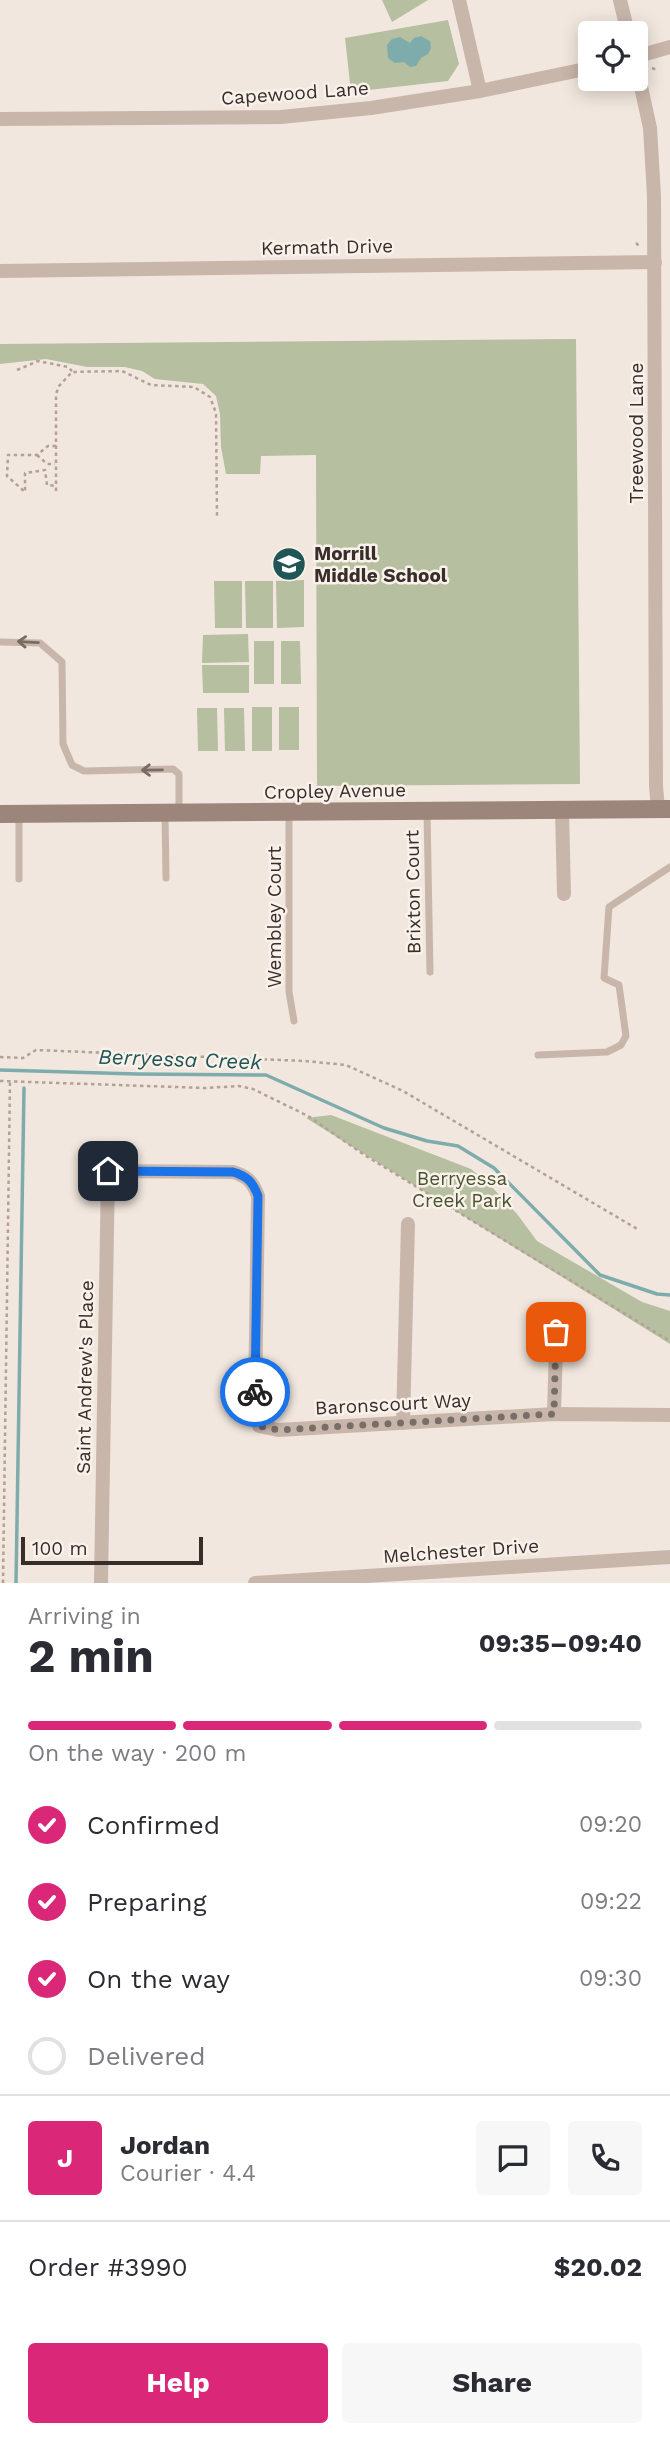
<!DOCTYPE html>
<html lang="en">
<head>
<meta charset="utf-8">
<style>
  body { margin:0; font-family:"Work Sans",sans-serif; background:#f7f7f7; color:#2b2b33; height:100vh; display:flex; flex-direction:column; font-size:26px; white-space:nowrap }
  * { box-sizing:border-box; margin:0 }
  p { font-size:23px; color:#7c7c81 }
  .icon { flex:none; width:38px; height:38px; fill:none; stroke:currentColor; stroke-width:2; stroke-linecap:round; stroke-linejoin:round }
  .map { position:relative; height:1583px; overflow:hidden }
  .side { display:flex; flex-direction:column; background:#fff; flex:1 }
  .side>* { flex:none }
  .controls { position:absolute; left:578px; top:21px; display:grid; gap:14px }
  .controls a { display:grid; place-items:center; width:70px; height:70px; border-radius:7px; background:#fff; box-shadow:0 4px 18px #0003; font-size:35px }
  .scale { position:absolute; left:21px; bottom:18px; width:182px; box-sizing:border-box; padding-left:7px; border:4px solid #372d29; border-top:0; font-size:19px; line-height:24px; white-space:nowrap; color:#372d29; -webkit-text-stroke:5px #f9f1ea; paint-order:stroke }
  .pin { position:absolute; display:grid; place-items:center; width:60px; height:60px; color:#fff; margin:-30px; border-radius:14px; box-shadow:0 4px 10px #0006 }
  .courier { position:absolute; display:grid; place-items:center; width:70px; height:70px; margin:-35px; border:5px solid #1a73e8; border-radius:50%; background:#fff; color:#222; box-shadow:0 2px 9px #0007 }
  .overview em { font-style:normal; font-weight:700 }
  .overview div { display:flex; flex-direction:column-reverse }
  .overview { display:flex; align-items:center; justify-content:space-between; height:119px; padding:0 28px }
  h1 { font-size:46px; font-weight:700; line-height:52px }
  .bar { display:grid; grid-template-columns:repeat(4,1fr); gap:10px 7px; align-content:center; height:84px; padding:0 28px }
  .bar i { height:9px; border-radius:5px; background:#e1e1e2 }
  .bar .active { background:#db2777 }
  .bar p { grid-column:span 4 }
  .line { display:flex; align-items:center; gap:18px; padding:0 28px; border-top:2px solid #e1e1e2 }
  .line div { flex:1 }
  .round { display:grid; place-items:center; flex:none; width:74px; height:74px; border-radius:7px; background:#f7f7f7 }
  ol { padding:0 28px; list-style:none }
  li { display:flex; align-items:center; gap:21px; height:77px }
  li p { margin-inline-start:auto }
  li .icon { padding:7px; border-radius:50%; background:#db2777; color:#fff; stroke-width:4 }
  li:last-child { color:#7c7c81 }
  li i { width:38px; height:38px; border:4px solid #e1e1e2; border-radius:50% }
  .primary-button { display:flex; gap:14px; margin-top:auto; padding:14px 28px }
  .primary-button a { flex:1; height:80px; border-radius:7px; background:#db2777; color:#fff; font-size:28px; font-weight:700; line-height:80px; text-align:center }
  .primary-button a+a { background:#f7f7f7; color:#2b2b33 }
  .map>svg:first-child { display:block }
</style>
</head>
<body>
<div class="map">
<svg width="670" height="1583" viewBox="0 0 670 1583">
  <rect width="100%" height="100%" fill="#f1e7de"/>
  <g fill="#b6bf9f">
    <polygon points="382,0 428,0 392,22"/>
    <polygon points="448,20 459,64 448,81 351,92 345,38"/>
    <polygon points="576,339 580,784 317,786 316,455 261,456 260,474 226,474 221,447 220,414 216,396 203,384 155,379 142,371 125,367 87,367 46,359 0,364 0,344"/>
    <polygon points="304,580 304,627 277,628 276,581"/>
    <polygon points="214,581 242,581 242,628 215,628"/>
    <polygon points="245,581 273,581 273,628 246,628"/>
    <polygon points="248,634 249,662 202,663 203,635"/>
    <rect x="254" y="641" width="20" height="43"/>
    <polygon points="281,641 300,641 301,684 281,684"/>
    <polygon points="202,665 249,665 249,693 203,693"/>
    <rect x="252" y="707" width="20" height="44"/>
    <rect x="279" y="707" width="20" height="43"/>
    <polygon points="197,708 217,708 218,751 198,751"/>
    <polygon points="224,708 244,708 245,751 225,751"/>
    <polygon points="331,1115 471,1169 489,1184 517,1214 537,1241 642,1302 670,1311 670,1344 306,1118"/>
  </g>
  <polygon fill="#7eacac" points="421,36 430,41 431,48 428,54 421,58 416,66 410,67 404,62 395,63 388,58 387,45 392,39 400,37 410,43 414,38"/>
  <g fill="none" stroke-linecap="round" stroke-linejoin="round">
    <g stroke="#7eacac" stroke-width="3.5">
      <polyline points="0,1070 136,1074 266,1075 384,1128 427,1141 458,1146 494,1168 600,1275 657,1294 670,1295"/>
      <polyline points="16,1583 24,1088"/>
    </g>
    <g stroke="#b4a095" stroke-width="2.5" stroke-dasharray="3.5 3.5" stroke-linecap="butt">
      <polyline points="645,38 648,34"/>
      <polyline points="652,68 657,70"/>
      <polyline points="636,243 639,246"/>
      <polyline points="17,370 38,361 68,367 72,371"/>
      <polyline points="56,446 48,446 37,455 8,455 7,476 25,492 25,473 45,470 47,485 56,486"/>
      <polyline points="37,455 47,464 55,464"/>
      <polyline points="56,491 56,394 59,386 72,372 122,371 151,385 194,387 210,397 216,413 217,517"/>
      <polyline points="0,1057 23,1058 36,1050 305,1061 346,1065 403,1091 639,1230"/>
      <polyline points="0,1081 205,1088 239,1086 253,1089 308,1116 366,1156 670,1341"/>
      <polyline points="3,1583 10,1081"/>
    </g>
    <g stroke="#c9b6aa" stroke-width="7">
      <polyline points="0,642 40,643 62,662 63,744 72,765 84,771 173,769 179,774 179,813"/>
      <polyline points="427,812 430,972"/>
      <polyline points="289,813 289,992 294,1021"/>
      <polyline points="19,814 19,879"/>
      <polyline points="165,814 166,878"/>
      <polyline points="538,1055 607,1052 621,1045 626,1036 619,985 604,978 609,907 670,867"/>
    </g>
    <g stroke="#c9b6aa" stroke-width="14">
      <polyline points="459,0 480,91"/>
      <polyline points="620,0 628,33"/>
      <polyline points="635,57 670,47"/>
      <polyline points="635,59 650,128 654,196 656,786 658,809"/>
      <polyline points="0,119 281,117 371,108 480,91 590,68"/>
      <polyline points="0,271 655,262"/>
      <polyline points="562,810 564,894"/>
      <polyline points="554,1414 557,1311"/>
      <polyline points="403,1423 408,1224"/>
      <path d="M 101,1583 L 108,1171 L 233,1172 C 247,1176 253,1182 258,1196 L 255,1405 L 259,1426 L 278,1430 L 554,1414 L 670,1415"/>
      <polyline points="255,1583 670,1557"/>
    </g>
    <polyline stroke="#9c867c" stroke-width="18" points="0,814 670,809"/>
  </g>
  <defs><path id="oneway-shaft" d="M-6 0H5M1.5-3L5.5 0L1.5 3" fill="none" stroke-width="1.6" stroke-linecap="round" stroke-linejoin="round" transform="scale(1.75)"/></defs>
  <g stroke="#796b63">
    <use href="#oneway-shaft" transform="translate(28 642) rotate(-177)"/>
    <use href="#oneway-shaft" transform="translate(152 770) rotate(179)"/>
  </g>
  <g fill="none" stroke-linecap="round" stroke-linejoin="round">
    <polyline stroke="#786e68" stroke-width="7" stroke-dasharray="0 12.6" points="255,1392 259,1426 278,1430 554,1414 556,1332"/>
    <path stroke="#1a73e8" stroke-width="9" d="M 108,1171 L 233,1172 C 247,1176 253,1182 258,1196 L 255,1392"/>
  </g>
  <defs>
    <g id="school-disc" transform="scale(1.75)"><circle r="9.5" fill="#215656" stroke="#f9f1ea"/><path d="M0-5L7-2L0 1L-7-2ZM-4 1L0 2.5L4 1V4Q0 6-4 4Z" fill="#fff"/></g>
  </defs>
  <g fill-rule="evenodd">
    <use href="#school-disc" x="289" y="564"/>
  </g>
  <g text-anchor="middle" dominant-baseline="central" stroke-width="5" stroke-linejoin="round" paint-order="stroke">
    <g font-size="19" fill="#372d29" stroke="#f9f1ea">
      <text transform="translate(295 93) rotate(-4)">Capewood Lane</text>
      <text transform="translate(327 247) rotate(-1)">Kermath Drive</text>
      <text transform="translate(636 433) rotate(-90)">Treewood Lane</text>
      <text transform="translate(335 791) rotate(-1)">Cropley Avenue</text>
      <text transform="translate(413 892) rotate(-91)">Brixton Court</text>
      <text transform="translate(274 917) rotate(-90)">Wembley Court</text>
      <text transform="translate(85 1377) rotate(-89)">Saint Andrew's Place</text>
      <text transform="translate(393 1404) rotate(-3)">Baronscourt Way</text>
      <text transform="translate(461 1551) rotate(-4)">Melchester Drive</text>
    </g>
    <g font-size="19" font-weight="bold" fill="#372d29" stroke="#f9f1ea" text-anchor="start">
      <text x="314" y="553">Morrill<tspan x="314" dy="22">Middle School</tspan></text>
    </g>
    <g font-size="19" fill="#48532f" stroke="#f9f1ea">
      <text x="462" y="1178">Berryessa<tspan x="462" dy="22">Creek Park</tspan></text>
    </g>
    <g font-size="21" font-style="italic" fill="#215656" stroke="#f9f1ea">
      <text transform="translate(180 1059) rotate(2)">Berryessa Creek</text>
    </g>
  </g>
</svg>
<div class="controls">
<a><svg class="icon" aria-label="locate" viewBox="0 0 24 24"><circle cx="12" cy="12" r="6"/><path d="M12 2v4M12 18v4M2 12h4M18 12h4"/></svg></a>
</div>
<div class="scale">100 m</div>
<div class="pin" style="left:556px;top:1332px;background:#ea580c"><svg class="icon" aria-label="bag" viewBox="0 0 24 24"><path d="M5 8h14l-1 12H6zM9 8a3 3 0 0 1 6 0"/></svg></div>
<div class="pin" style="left:108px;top:1171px;background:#1f2937"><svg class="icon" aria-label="home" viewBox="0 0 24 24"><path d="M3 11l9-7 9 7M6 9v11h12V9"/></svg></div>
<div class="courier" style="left:255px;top:1392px"><svg class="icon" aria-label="bike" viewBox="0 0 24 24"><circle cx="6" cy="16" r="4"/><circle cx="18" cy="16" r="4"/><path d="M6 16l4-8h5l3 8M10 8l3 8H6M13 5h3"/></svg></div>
</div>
<section class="side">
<div class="overview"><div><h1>2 min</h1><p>Arriving in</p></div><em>09:35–09:40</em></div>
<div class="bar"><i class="active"></i><i class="active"></i><i class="active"></i><i></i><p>On the way · 200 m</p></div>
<ol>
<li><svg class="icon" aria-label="check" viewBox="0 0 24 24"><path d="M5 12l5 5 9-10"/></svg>Confirmed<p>09:20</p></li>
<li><svg class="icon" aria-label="check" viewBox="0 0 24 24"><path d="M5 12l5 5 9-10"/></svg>Preparing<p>09:22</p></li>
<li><svg class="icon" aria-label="check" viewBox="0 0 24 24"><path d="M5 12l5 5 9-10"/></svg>On the way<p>09:30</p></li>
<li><i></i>Delivered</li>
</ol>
<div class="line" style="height:126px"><b class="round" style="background:#db2777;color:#fff">J</b><div><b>Jordan</b><p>Courier · 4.4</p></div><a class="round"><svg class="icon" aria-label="chat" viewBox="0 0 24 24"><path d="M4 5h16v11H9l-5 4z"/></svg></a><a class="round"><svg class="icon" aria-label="phone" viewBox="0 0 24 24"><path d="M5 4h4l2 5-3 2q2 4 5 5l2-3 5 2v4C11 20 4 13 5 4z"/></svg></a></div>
<div class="line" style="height:91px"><div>Order #3990</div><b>$20.02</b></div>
<div class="primary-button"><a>Help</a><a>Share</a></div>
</section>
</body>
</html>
